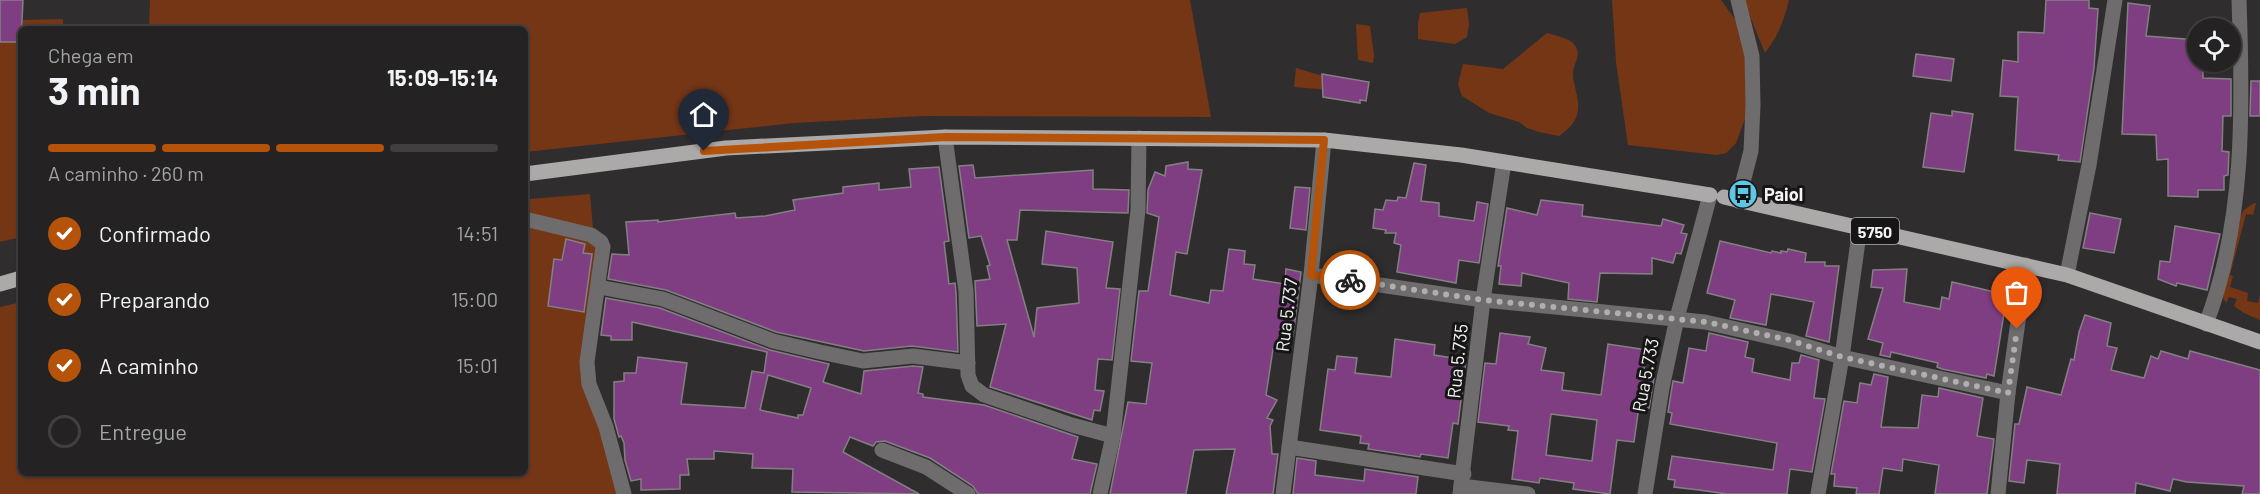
<!DOCTYPE html>
<html lang="pt">
<head>
<meta charset="utf-8">
<style>
  body { margin:0; font-family:Barlow,sans-serif; background:#302f30; color:#f1f3f6; height:100vh; display:flex; flex-direction:column; font-size:22px; white-space:nowrap }
  * { box-sizing:border-box; margin:0 }
  p { font-size:20px; color:#a3a4a6 }
  .icon { flex:none; width:33px; height:33px; fill:none; stroke:currentColor; stroke-width:2; stroke-linecap:round; stroke-linejoin:round }
  .map { position:relative; flex:1; overflow:hidden }
  .drawer { position:absolute; left:18px; top:26px; width:510px; height:450px; display:flex; flex-direction:column; background:#242223; border-radius:9px; box-shadow:0 2px 4px #0004,0 0 0 2px #413f41 }
  .drawer>* { flex:none }
  .controls { position:absolute; left:2187px; top:18px; display:grid; gap:12px }
  .controls a { display:grid; place-items:center; width:54px; height:54px; border-radius:50%; background:#242223; box-shadow:0 2px 4px #0004,0 0 0 2px #413f41; font-size:30px }
  .pin { position:absolute; display:grid; place-items:center; width:51px; height:51px; color:#fff; margin:-62px -26px; border-radius:50% 50% 50% 0; rotate:-45deg; box-shadow:0 0 6px #0007 }
  .pin .icon { rotate:45deg }
  .courier { position:absolute; display:grid; place-items:center; width:60px; height:60px; margin:-30px; border:4px solid #b45309; border-radius:50%; background:#fff; color:#222; box-shadow:0 2px 8px #0007 }
  .summary em { font-style:normal; font-weight:700 }
  .summary div { display:flex; flex-direction:column-reverse }
  .summary { display:flex; align-items:center; justify-content:space-between; height:102px; padding:0 30px }
  h1 { font-size:39px; font-weight:700; line-height:45px }
  .bar { display:grid; grid-template-columns:repeat(4,1fr); gap:9px 6px; align-content:center; height:72px; padding:0 30px }
  .bar i { height:8px; border-radius:4px; background:#413f41 }
  .bar .current { background:#b45309 }
  .bar p { grid-column:span 4 }
  ol { padding:0 30px; list-style:none }
  li { display:flex; align-items:center; gap:18px; height:66px }
  li p { margin-inline-start:auto }
  li .icon { padding:6px; border-radius:50%; background:#b45309; color:#fff; stroke-width:4 }
  li:last-child { color:#a3a4a6 }
  li i { width:33px; height:33px; border:3px solid #413f41; border-radius:50% }
  .map>svg:first-child { display:block }
</style>
</head>
<body>
<div class="map">
<svg width="2260" height="494" viewBox="0 0 2260 494">
  <rect width="100%" height="100%" fill="#302d2f"/>
  <g fill="#753616">
    <polygon points="150,0 1190,0 1211,117 923,116 794,123 525,152 525,28 149,28"/>
    <polygon points="1612,0 1721,0 1742,29 1752,100 1736,143 1726,153 1717,155 1628,145 1616,62"/>
    <path d="M 1739,0 L 1789,0 C 1784,21 1778,36 1765,53 L 1749,14 Z"/>
    <polygon points="1467,8 1469,24 1467,37 1455,44 1418,39 1418,23 1420,13"/>
    <polygon points="63,19 63,28 23,28 23,20"/>
    <polygon points="1356,24 1370,26 1374,55 1373,63 1358,60"/>
    <path d="M 1547,33 C 1556,36 1572,38 1576,47 C 1581,57 1573,64 1573,74 C 1573,81 1575,85 1576,92 C 1582,113 1576,124 1559,136 L 1539,132 L 1527,128 L 1519,122 L 1489,113 L 1462,96 L 1458,84 L 1463,64 L 1503,69 Z"/>
    <polygon points="0,42 21,42 21,237 0,242"/>
    <polygon points="1296,68 1330,78 1329,90 1294,87"/>
    <polygon points="590,194 593,229 525,215 525,201 530,199"/>
    <polygon points="2254,203 2256,203 2253,215 2246,214 2230,275 2233,276 2230,287 2248,293 2247,301 2258,303 2260,295 2260,320 2244,313 2234,306 2237,299 2229,297 2226,303 2223,298 2237,222 2244,210"/>
    <polygon points="525,222 587,241 596,246 585,340 602,430 619,494 0,494 0,307 21,302 21,472 525,472"/>
  </g>
  <g fill="#7f3e81" stroke="#838083" stroke-width="1.5" fill-rule="evenodd">
    <polygon points="0,0 23,0 21,42 0,42"/>
    <polygon points="2046,0 2089,0 2089,8 2098,9 2094,68 2080,162 2058,160 2059,155 2015,150 2018,97 2000,96 2003,60 2018,62 2018,32 2044,33"/>
    <polygon points="2128,3 2150,6 2146,36 2198,40 2198,65 2203,65 2203,78 2231,79 2231,116 2223,116 2222,151 2229,152 2228,175 2224,176 2224,190 2198,190 2198,197 2168,196 2168,159 2157,160 2156,135 2122,134"/>
    <polygon points="1916,54 1954,59 1951,81 1913,76"/>
    <polygon points="1322,74 1369,82 1366,101 1360,100 1360,103 1323,97"/>
    <polygon points="2251,81 2260,81 2260,116 2250,116"/>
    <polygon points="1952,111 1973,114 1964,172 1923,167 1931,113 1952,116"/>
    <polygon points="1188,162 1188,169 1202,170 1187,254 1176,252 1170,295 1209,303 1211,290 1223,291 1229,249 1245,251 1244,264 1255,265 1253,279 1285,284 1286,269 1301,272 1293,336 1290,335 1286,351 1273,349 1266,395 1277,400 1267,418 1273,420 1270,426 1272,454 1278,454 1273,494 1226,494 1235,449 1194,450 1186,494 1110,494 1128,402 1146,404 1152,363 1131,361 1139,291 1148,291 1159,217 1147,213 1148,190 1155,172 1165,176 1166,166"/>
    <polygon points="1414,163 1426,165 1421,201 1439,203 1439,216 1474,221 1477,202 1488,204 1479,263 1459,260 1456,283 1397,272 1401,245 1394,243 1396,233 1385,233 1386,230 1373,228 1375,209 1383,210 1386,200 1397,201 1398,197 1406,198"/>
    <polygon points="973,165 975,178 1093,170 1093,189 1129,190 1128,213 1020,210 1017,240 1007,240 1034,337 1037,308 1079,303 1077,268 1042,264 1046,231 1113,242 1106,288 1120,289 1112,360 1098,359 1095,390 1104,391 1100,411 1094,410 1092,420 990,387 1006,324 977,326 975,281 990,279 987,266 990,265 981,236 969,238 959,166"/>
    <polygon points="939,167 949,241 944,242 949,284 955,283 956,292 958,352 912,346 864,351 776,332 666,290 608,279 612,254 629,255 626,222 658,220 658,222 735,213 736,218 765,216 795,210 793,200 843,193 843,187 879,183 879,190 911,187 909,169"/>
    <polygon points="1295,187 1310,188 1306,230 1290,228"/>
    <polygon points="1541,200 1583,205 1582,216 1661,226 1663,219 1684,225 1681,233 1687,234 1681,254 1676,253 1673,263 1652,258 1652,274 1600,273 1597,302 1568,299 1569,283 1522,273 1521,286 1499,284 1501,266 1498,266 1507,208 1537,215"/>
    <polygon points="2090,213 2121,219 2114,253 2083,248"/>
    <polygon points="2175,226 2220,234 2207,290 2177,283 2176,286 2158,279 2160,261 2170,262"/>
    <polygon points="566,239 585,244 583,253 592,254 584,312 548,306 554,259 562,260"/>
    <polygon points="1720,241 1771,253 1772,251 1781,253 1781,251 1787,252 1788,249 1806,253 1805,262 1825,262 1825,266 1839,266 1829,342 1806,336 1814,302 1771,294 1766,325 1730,318 1735,300 1707,293"/>
    <polygon points="1907,269 1904,302 1940,309 1942,297 1949,299 1952,282 2012,296 2009,314 2004,313 1994,376 1987,374 1986,378 1942,369 1937,367 1938,363 1891,352 1890,357 1880,355 1883,343 1868,339 1883,288 1871,287 1873,270"/>
    <path d="M 606,298 L 660,308 L 770,350 L 829,364 L 823,382 L 861,394 L 864,371 L 913,366 L 923,367 L 918,393 L 923,394 L 923,397 L 984,405 L 1078,437 L 1072,459 L 1097,464 L 1090,494 L 978,494 L 973,486 L 930,458 L 885,441 L 876,442 L 873,446 L 850,437 L 843,452 L 919,494 L 792,492 L 793,469 L 752,468 L 753,454 L 714,451 L 714,459 L 687,459 L 689,475 L 680,475 L 680,489 L 641,490 L 641,479 L 631,481 L 625,460 L 624,443 L 621,436 L 619,437 L 614,419 L 614,382 L 624,381 L 624,373 L 636,373 L 638,357 L 687,363 L 681,404 L 745,408 L 752,371 L 764,373 L 767,352 L 632,322 L 632,340 L 611,340 L 611,336 L 601,335 ZM 768,375 L 811,388 L 803,415 L 798,415 L 798,418 L 760,410 Z"/>
    <polygon points="2085,315 2111,323 2107,346 2117,348 2111,370 2144,378 2151,356 2158,359 2161,351 2188,359 2190,351 2260,370 2260,494 2242,494 2244,486 2187,482 2173,479 2170,491 2136,483 2135,494 2057,494 2060,464 2027,460 2024,483 2009,481 2015,424 2019,424 2027,387 2061,395 2071,359 2074,360 2079,332"/>
    <path d="M 1500,333 L 1530,337 L 1528,344 L 1546,348 L 1541,370 L 1564,373 L 1562,390 L 1601,395 L 1608,344 L 1647,350 L 1643,376 L 1654,378 L 1649,408 L 1639,406 L 1634,442 L 1617,440 L 1610,494 L 1573,489 L 1574,483 L 1540,478 L 1539,483 L 1512,479 L 1518,431 L 1508,430 L 1509,426 L 1478,422 L 1485,363 L 1496,364 ZM 1551,414 L 1597,420 L 1592,461 L 1546,455 Z"/>
    <polygon points="1709,333 1748,342 1745,357 1754,359 1752,372 1790,380 1792,363 1799,363 1801,355 1819,360 1814,398 1825,399 1812,472 1790,469 1787,494 1727,494 1699,490 1674,487 1675,480 1668,479 1672,456 1773,470 1777,443 1670,424 1672,413 1668,412 1673,381 1683,383 1689,348 1706,351"/>
    <polygon points="1395,339 1435,345 1434,355 1466,360 1458,424 1453,423 1448,458 1421,454 1420,457 1368,449 1369,444 1360,443 1361,436 1320,430 1328,369 1335,370 1337,356 1357,358 1355,373 1391,377"/>
    <polygon points="1874,374 1888,377 1881,427 1918,428 1922,395 1938,397 1939,388 1983,398 1977,436 1994,439 1987,494 1935,494 1939,465 1903,459 1902,471 1883,468 1879,494 1856,494 1857,488 1834,486 1835,474 1831,474 1844,401 1857,403 1860,383 1871,385"/>
    <polygon points="1297,458 1316,461 1315,475 1364,481 1365,469 1418,477 1416,494 1293,494"/>
  </g>
  <g fill="none" stroke-linecap="round" stroke-linejoin="round">
    <g stroke="#6e6c6c" stroke-width="15">
      <polyline points="1738,0 1752,56 1753,105 1751,151 1738,201"/>
      <polyline points="945,137 966,291 968,375 972,386 984,395 1072,425 1113,436"/>
      <polyline points="525,219 591,235 601,242 603,247 587,362 589,384 606,427 624,494"/>
      <polyline points="1311,275 1483,300 1705,322 1789,341 1842,357 2008,393"/>
      <polyline points="2067,275 2089,165 2115,0"/>
      <polyline points="599,287 663,299 773,341 820,352 863,361 913,356 968,363"/>
      <path d="M 2206,324 C 2245,222 2243,108 2239,0"/>
      <polyline points="1289,447 1464,474"/>
      <polyline points="882,450 926,467 968,494"/>
      <polyline points="1461,486 1528,494"/>
      <polyline points="1100,494 1113,436 1130,283 1138,210 1139,138"/>
      <polyline points="1283,494 1311,275 1324,140"/>
      <polyline points="1460,494 1483,300 1504,162"/>
      <polyline points="1645,494 1662,388 1677,318 1710,195"/>
      <polyline points="1818,494 1842,357 1860,227"/>
      <polyline points="1998,494 2008,393 2026,265"/>
    </g>
    <g stroke="#aca9a9" stroke-width="15">
      <polyline points="525,174 726,148 945,137 1324,140 1461,155 1710,195"/>
      <polyline points="1724,197 2067,275 2260,342"/>
      <polyline points="0,284 21,278"/>
    </g>
  </g>
  <g fill="none" stroke-linecap="round" stroke-linejoin="round">
    <polyline stroke="#b0aeae" stroke-width="6" stroke-dasharray="0 10.8" points="1350,280 1483,300 1706,322 1789,340 1842,357 2008,393 2017,329"/>
    <polyline stroke="#b45309" stroke-width="8" points="704,151 945,137 1324,140 1311,275 1350,280"/>
  </g>
  <defs>
    <g id="bus-disc" transform="scale(1.5)"><circle r="9.5" fill="#5dc7e8" stroke="#171617"/><path d="M-5-6H5V4H4V6H2V4H-2V6H-4V4H-5ZM-3.5-4V0h7V-4ZM-3.5 1.2v1.5H-2V1.2ZM2 1.2v1.5H3.5V1.2Z" fill="#111"/></g>
  </defs>
  <g fill-rule="evenodd">
    <use href="#bus-disc" x="1743" y="194"/>
  </g>
  <g text-anchor="middle" dominant-baseline="central" stroke-width="6" stroke-linejoin="round" paint-order="stroke">
    <rect fill="#171617" stroke="#b2b1b1" stroke-width="1.5" x="1851" y="218" width="48" height="26" rx="4.5"/>
    <g font-size="16" font-weight="bold" fill="#f5f3f3">
      <text x="1875" y="231">5750</text>
    </g>
    <g font-size="18" font-weight="bold" fill="#f5f3f3" stroke="#171617" text-anchor="start">
      <text x="1764" y="194">Paiol</text>
    </g>
    <g font-size="18" fill="#f5f3f3" stroke="#171617">
      <text transform="translate(1286 315) rotate(-83)">Rua 5.737</text>
      <text transform="translate(1457 361) rotate(-84)">Rua 5.735</text>
      <text transform="translate(1645 375) rotate(-79)">Rua 5.733</text>
    </g>
  </g>
</svg>
<div class="controls">
<a><svg class="icon" aria-label="locate" viewBox="0 0 24 24"><circle cx="12" cy="12" r="6"/><path d="M12 2v4M12 18v4M2 12h4M18 12h4"/></svg></a>
</div>
<div class="pin" style="left:2017px;top:329px;background:#ea580c"><svg class="icon" aria-label="bag" viewBox="0 0 24 24"><path d="M5 8h14l-1 12H6zM9 8a3 3 0 0 1 6 0"/></svg></div>
<div class="pin" style="left:704px;top:151px;background:#1f2937"><svg class="icon" aria-label="home" viewBox="0 0 24 24"><path d="M3 11l9-7 9 7M6 9v11h12V9"/></svg></div>
<div class="courier" style="left:1350px;top:280px"><svg class="icon" aria-label="bike" viewBox="0 0 24 24"><circle cx="6" cy="16" r="4"/><circle cx="18" cy="16" r="4"/><path d="M6 16l4-8h5l3 8M10 8l3 8H6M13 5h3"/></svg></div>
<section class="drawer">
<div class="summary"><div><h1>3 min</h1><p>Chega em</p></div><em>15:09–15:14</em></div>
<div class="bar"><i class="current"></i><i class="current"></i><i class="current"></i><i></i><p>A caminho · 260 m</p></div>
<ol>
<li><svg class="icon" aria-label="check" viewBox="0 0 24 24"><path d="M5 12l5 5 9-10"/></svg>Confirmado<p>14:51</p></li>
<li><svg class="icon" aria-label="check" viewBox="0 0 24 24"><path d="M5 12l5 5 9-10"/></svg>Preparando<p>15:00</p></li>
<li><svg class="icon" aria-label="check" viewBox="0 0 24 24"><path d="M5 12l5 5 9-10"/></svg>A caminho<p>15:01</p></li>
<li><i></i>Entregue</li>
</ol>
</section>
</div>
</body>
</html>
